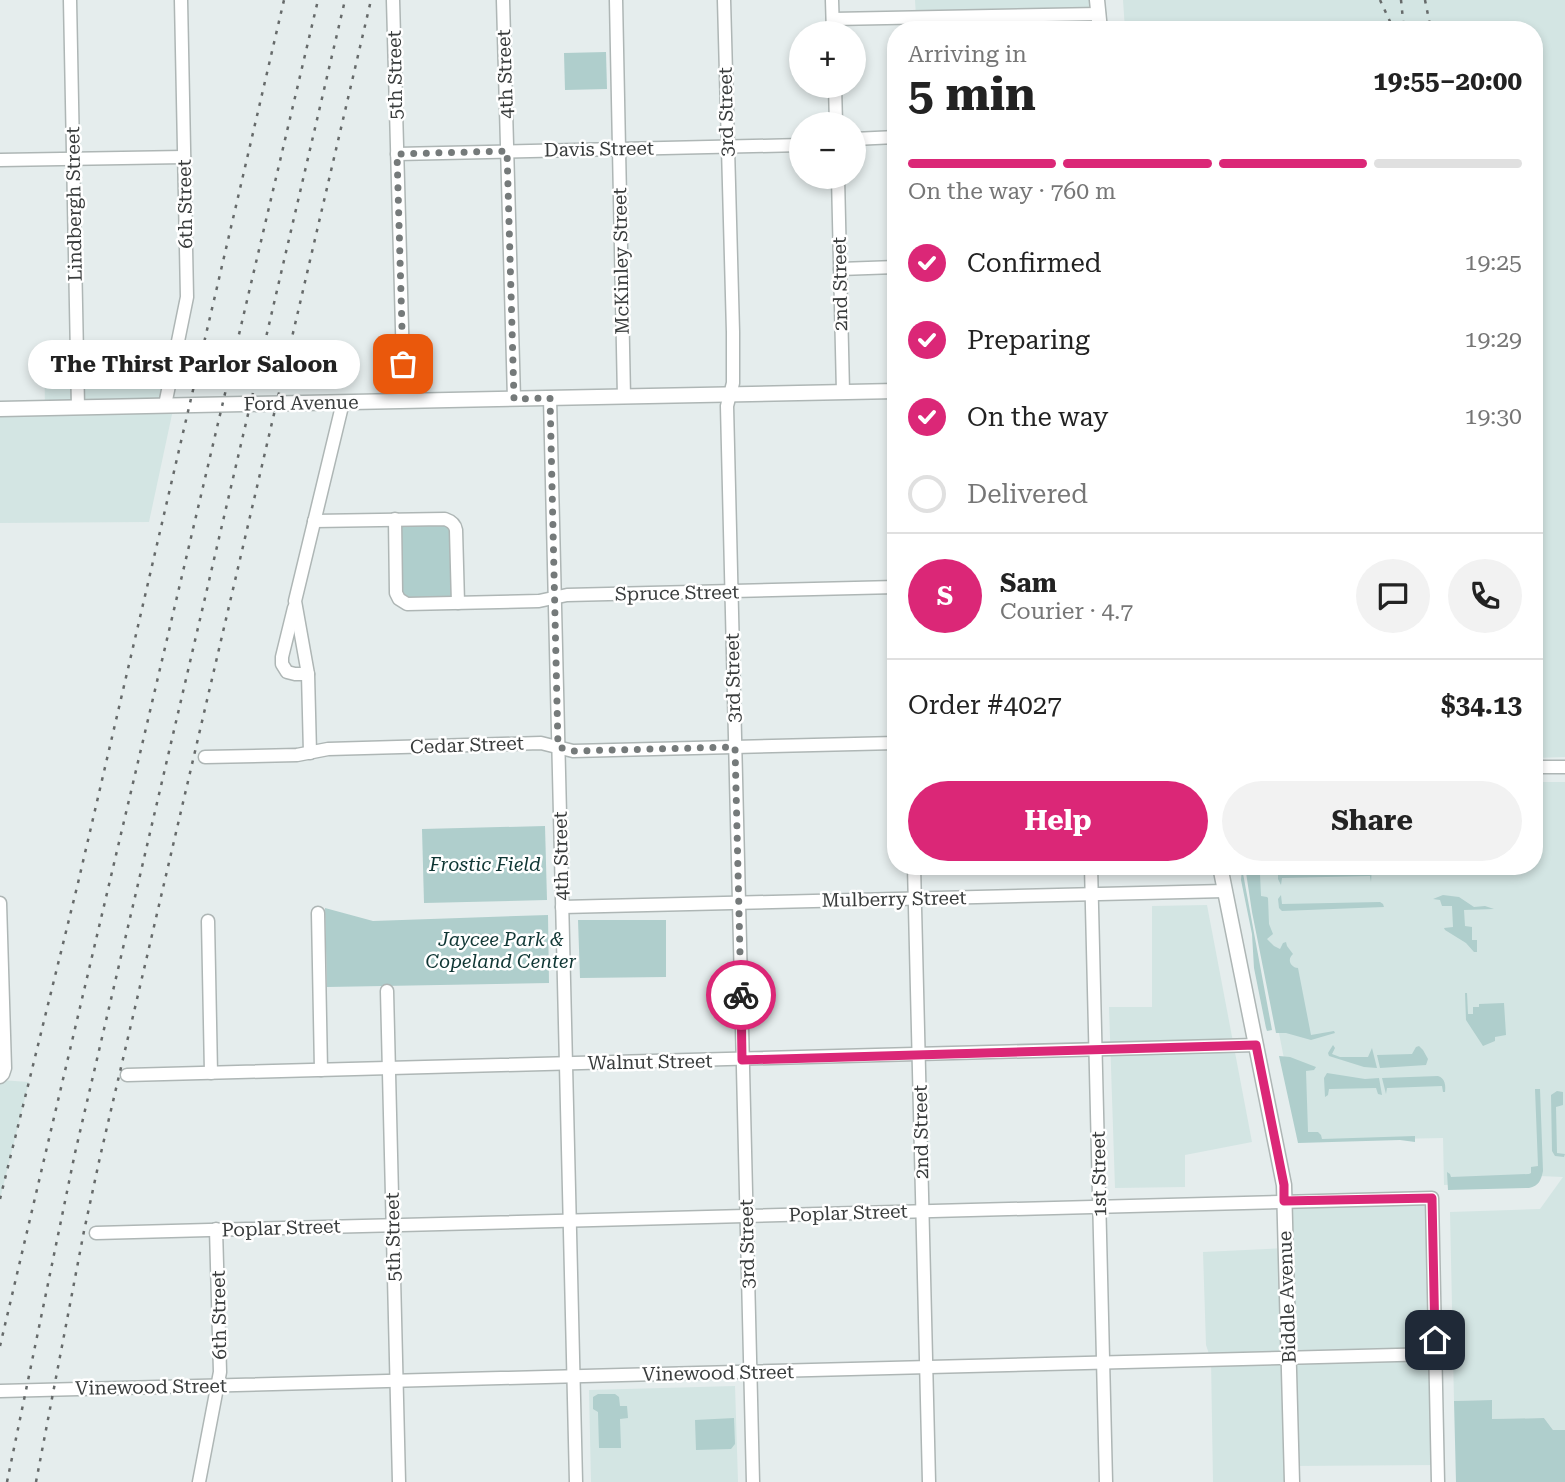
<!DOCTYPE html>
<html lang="en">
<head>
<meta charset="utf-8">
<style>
  body { margin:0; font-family:"Roboto Serif",serif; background:#f2f2f2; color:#222; height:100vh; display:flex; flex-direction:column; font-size:26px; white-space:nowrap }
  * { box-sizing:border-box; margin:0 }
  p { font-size:23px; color:#767676 }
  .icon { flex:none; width:38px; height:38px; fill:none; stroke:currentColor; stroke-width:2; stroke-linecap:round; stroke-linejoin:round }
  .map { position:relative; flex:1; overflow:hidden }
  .details { position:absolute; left:887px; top:21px; width:656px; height:854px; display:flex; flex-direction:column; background:#fff; border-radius:28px; box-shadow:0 4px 10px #0003 }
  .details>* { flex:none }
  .controls { position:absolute; left:789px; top:21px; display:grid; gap:14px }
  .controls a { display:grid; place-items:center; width:77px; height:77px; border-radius:50%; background:#fff; box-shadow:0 4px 10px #0003; font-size:35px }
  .pin { position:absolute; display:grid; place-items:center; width:60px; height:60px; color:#fff; margin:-30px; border-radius:14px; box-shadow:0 4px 10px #0006 }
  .courier { position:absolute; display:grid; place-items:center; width:70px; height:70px; margin:-35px; border:5px solid #db2777; border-radius:50%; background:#fff; color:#222; box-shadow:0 2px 9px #0007 }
  .bubble { position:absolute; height:49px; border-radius:24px; background:#fff; box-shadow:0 4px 10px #0003; font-size:23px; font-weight:700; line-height:49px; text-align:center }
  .headline em { font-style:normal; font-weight:700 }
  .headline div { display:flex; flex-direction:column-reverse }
  .headline { display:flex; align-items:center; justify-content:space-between; height:119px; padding:0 21px }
  h1 { font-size:46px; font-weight:700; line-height:52px }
  .bar { display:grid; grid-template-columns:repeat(4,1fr); gap:10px 7px; align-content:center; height:84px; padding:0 21px }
  .bar i { height:9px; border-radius:5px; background:#e0e0e0 }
  .bar .selected { background:#db2777 }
  .bar p { grid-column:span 4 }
  .line { display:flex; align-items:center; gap:18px; padding:0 21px; border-top:2px solid #e0e0e0 }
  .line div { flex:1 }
  .round { display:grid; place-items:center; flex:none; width:74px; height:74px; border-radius:37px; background:#f2f2f2 }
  ol { padding:0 21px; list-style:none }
  li { display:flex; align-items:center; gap:21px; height:77px }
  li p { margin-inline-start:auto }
  li .icon { padding:7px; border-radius:50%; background:#db2777; color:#fff; stroke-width:4 }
  li:last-child { color:#767676 }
  li i { width:38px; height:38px; border:4px solid #e0e0e0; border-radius:50% }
  .action { display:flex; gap:14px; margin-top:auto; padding:14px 21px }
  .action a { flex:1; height:80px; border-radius:42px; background:#db2777; color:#fff; font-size:28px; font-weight:700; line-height:80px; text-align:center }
  .action a+a { background:#f2f2f2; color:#222 }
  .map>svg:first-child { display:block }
</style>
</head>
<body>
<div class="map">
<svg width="1565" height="1482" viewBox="0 0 1565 1482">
  <rect width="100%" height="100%" fill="#e5eded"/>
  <g fill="#d3e5e3">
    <polygon points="915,0 1097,0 1100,30 973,30 973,17 916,18"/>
    <polygon points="1123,0 1565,0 1565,757 1535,758 1535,30 1125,30"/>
    <polygon points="177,347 165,405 174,405 149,522 0,523 0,409 45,408 44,350"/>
    <polygon points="1535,782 1565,782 1565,1430 1553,1430 1544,1418 1492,1419 1491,1400 1454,1401 1450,1212 1540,1209 1563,1177 1539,1176 1531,1181 1444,1185 1443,1138 1302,1141 1290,1089 1246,866 1535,866"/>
    <polygon points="1207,905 1252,1142 1185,1155 1185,1187 1115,1188 1109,1007 1152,1007 1152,906"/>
    <polygon points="0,1080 29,1082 0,1199"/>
    <polygon points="1432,1198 1438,1465 1292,1466 1292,1482 1213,1482 1211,1360 1206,1345 1203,1252 1285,1248 1284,1201"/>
    <polygon points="735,1386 738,1482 591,1482 589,1390"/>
  </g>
  <g fill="#afcecc">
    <polygon points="606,52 607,89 565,90 564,53"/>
    <polygon points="450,525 452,597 403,599 401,526"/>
    <polygon points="545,826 547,900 424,903 422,829"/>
    <path d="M 1245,866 L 1265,866 L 1267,873 L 1260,874 L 1261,896 L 1267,897 L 1268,898 L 1269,924 L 1273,934 L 1267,939 L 1274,946 L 1280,949 L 1283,943 L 1286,942 L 1287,946 L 1293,954 C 1287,959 1290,967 1298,968 L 1311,1035 L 1334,1031 L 1335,1033 L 1311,1040 L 1286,1033 L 1276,1033 L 1252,912 Z"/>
    <polygon points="1278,866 1372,866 1371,882 1370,876 1282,878 1281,885 1278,879"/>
    <polygon points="1242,868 1272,1030 1267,1031 1266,1028 1254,968 1252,934 1241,880"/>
    <polygon points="1281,895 1282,904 1380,902 1383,904 1384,907 1282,911 1279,908 1278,899"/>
    <polygon points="1443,895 1459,897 1474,907 1485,906 1494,909 1464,910 1465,926 1472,927 1472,940 1477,940 1477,952 1474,952 1466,943 1445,930 1444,928 1453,927 1452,906 1442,906 1440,900 1433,899"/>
    <polygon points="325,908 373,921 548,915 549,983 327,987"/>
    <polygon points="578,920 666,920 666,977 580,978"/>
    <polygon points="1465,993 1467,993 1468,1014 1473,1014 1473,1007 1479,1007 1479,1004 1504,1003 1506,1035 1495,1037 1495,1041 1483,1046 1466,1020"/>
    <polygon points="1333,1045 1335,1048 1332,1054 1340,1057 1368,1057 1372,1048 1377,1068 1364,1067 1329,1056 1328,1053"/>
    <polygon points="1419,1046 1423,1050 1428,1059 1426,1065 1380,1068 1377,1055 1412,1054 1416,1047"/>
    <polygon points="1279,1056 1290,1057 1316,1067 1314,1070 1306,1071 1308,1132 1318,1132 1321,1135 1322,1139 1415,1136 1415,1142 1400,1140 1298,1143"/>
    <polygon points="1327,1073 1365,1079 1379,1078 1382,1095 1378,1094 1376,1088 1329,1089 1328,1095 1325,1097 1324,1078"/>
    <path d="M 1438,1076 C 1445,1078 1446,1086 1445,1092 L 1443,1092 L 1442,1086 L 1387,1088 L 1386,1094 L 1382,1078 Z"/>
    <path d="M 1535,1089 L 1540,1089 L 1543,1171 C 1541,1180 1539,1186 1529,1188 L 1448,1190 L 1447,1172 L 1450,1174 L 1451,1177 L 1529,1174 L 1531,1173 L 1531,1167 L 1538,1166 Z"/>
    <polygon points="1557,1091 1563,1092 1563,1105 1556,1107 1557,1153 1565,1154 1564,1157 1555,1156 1552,1151 1551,1095"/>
    <polygon points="598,1394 615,1394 619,1397 620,1406 627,1406 628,1418 620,1419 621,1448 599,1448 598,1412 593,1409 593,1397"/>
    <polygon points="1492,1400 1492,1419 1544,1418 1553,1430 1565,1430 1565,1482 1456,1482 1454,1401"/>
    <polygon points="734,1418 735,1444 731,1449 696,1450 695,1420"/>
  </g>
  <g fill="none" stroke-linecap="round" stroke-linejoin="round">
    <g stroke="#aeb6b5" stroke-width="15">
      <g id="minor">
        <polyline points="70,0 78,407"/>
        <polyline points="393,0 404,401"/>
        <polyline points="503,0 514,399"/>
        <polyline points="616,0 624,397"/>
        <polyline points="724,0 733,332 733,383 727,406 753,1482"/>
        <polyline points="832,0 833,33"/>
        <polyline points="833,19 1099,14"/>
        <polyline points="835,86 836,124"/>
        <polyline points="854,139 896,137"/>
        <polyline points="397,154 802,145"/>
        <polyline points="0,160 184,157"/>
        <polyline points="838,177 843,392"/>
        <polyline points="840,269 896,267"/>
        <polyline points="550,398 576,1482"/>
        <polyline points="165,405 187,297 181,0"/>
        <polyline points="395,519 396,593 399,599 407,604 539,601 567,595 896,587"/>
        <path d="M 314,521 L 445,519 C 451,521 455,524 456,530 L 458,603"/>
        <polyline points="294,608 282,657 282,664 287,672 295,674 308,674"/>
        <polyline points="310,753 308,674 295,601 343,402"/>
        <polyline points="205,757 297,755 328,749 541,743 573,751 896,743"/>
        <polyline points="1535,767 1565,767"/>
        <polyline points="914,866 929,1482"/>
        <polyline points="1091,866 1106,1482"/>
        <polyline points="0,903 5,1068 3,1074 0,1077"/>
        <polyline points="562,907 1225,891"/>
        <polyline points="318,913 321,1070"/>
        <polyline points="208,921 211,1073"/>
        <polyline points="387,991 399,1482"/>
        <polyline points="127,1075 1256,1045"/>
        <polyline points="96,1233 1432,1198 1438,1482"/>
        <polyline points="0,1391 1436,1354"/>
        <polyline points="199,1482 220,1372 216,1229"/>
      </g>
    </g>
    <g stroke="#aeb6b5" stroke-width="17">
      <g id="major">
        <polyline points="1097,0 1100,30"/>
        <polyline points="0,409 896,391"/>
        <polyline points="1220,866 1284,1185 1292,1482"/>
      </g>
    </g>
    <use href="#minor" stroke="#fff" stroke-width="12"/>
    <use href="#major" stroke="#fff" stroke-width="14"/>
    <g stroke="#666a6a" stroke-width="2.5" stroke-dasharray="3.5 7" stroke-linecap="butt">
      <polyline points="1380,0 1394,30"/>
      <polyline points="1401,0 1404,30"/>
      <polyline points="1425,0 1431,30"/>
      <polyline points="0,1199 78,883 284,0"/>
      <polyline points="0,1346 318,0"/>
      <polyline points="7,1482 75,1153 345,0"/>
      <polyline points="36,1482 84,1231 100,1157 371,0"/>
    </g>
  </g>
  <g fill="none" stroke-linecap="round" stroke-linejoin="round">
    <polyline stroke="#757a7a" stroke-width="7" stroke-dasharray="0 12.6" points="403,364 397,154 507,151 514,399 550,398 558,747 573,751 735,747 741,995"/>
    <polyline stroke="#db2777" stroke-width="9" points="741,995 742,1060 1256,1045 1284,1185 1284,1201 1432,1198 1435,1340"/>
  </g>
  <g text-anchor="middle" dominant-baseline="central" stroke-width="5" stroke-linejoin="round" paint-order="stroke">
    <g font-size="19" fill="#393c3c" stroke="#fff">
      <text transform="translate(505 74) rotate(-92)">4th Street</text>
      <text transform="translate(395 75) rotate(-91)">5th Street</text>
      <text transform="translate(726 112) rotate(-91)">3rd Street</text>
      <text transform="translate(599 149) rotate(-1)">Davis Street</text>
      <text transform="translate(74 204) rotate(-91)">Lindbergh Street</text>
      <text transform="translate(185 204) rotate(-91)">6th Street</text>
      <text transform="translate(621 261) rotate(-91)">McKinley Street</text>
      <text transform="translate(840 284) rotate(-91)">2nd Street</text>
      <text transform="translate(301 403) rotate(-1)">Ford Avenue</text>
      <text transform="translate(677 593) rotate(-1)">Spruce Street</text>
      <text transform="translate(733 678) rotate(-91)">3rd Street</text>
      <text transform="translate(467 745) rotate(-2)">Cedar Street</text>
      <text transform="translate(561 856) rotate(-91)">4th Street</text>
      <text transform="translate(894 899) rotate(-1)">Mulberry Street</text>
      <text transform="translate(650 1062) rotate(-1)">Walnut Street</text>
      <text transform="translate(921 1132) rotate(-91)">2nd Street</text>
      <text transform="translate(1099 1174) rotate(-91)">1st Street</text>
      <text transform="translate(848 1213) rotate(-2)">Poplar Street</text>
      <text transform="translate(281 1228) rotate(-2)">Poplar Street</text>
      <text transform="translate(393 1237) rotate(-91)">5th Street</text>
      <text transform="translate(747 1244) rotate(-91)">3rd Street</text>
      <text transform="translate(1287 1297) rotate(-92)">Biddle Avenue</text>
      <text transform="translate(219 1315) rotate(-91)">6th Street</text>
      <text transform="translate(718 1373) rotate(-1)">Vinewood Street</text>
      <text transform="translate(151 1387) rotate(-1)">Vinewood Street</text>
    </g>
    <g font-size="19" font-style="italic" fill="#0f3634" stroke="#fff">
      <text x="485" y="864">Frostic Field</text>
      <text x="501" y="939">Jaycee Park &amp;<tspan x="501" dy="22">Copeland Center</tspan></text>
    </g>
  </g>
</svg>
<div class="controls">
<a>+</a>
<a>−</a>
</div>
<div class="pin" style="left:403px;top:364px;background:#ea580c"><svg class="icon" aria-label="bag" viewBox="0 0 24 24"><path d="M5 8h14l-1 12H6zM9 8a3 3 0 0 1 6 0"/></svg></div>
<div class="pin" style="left:1435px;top:1340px;background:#1f2937"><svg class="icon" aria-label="home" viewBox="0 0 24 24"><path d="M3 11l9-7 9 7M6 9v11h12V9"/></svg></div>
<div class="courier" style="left:741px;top:995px"><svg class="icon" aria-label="bike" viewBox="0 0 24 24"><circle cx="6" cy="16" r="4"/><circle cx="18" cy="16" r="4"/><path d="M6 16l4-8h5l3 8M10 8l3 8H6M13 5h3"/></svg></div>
<div class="bubble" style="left:28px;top:340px;width:332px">The Thirst Parlor Saloon</div>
<section class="details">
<div class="headline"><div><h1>5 min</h1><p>Arriving in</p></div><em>19:55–20:00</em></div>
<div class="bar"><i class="selected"></i><i class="selected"></i><i class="selected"></i><i></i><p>On the way · 760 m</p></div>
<ol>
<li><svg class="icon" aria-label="check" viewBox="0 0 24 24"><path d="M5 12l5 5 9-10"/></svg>Confirmed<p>19:25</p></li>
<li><svg class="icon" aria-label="check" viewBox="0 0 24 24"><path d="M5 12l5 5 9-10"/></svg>Preparing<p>19:29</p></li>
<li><svg class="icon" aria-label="check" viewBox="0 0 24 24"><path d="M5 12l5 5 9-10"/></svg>On the way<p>19:30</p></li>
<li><i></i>Delivered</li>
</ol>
<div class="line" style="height:126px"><b class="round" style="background:#db2777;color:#fff">S</b><div><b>Sam</b><p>Courier · 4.7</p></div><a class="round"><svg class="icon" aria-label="chat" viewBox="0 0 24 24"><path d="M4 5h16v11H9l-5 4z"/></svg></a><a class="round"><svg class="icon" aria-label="phone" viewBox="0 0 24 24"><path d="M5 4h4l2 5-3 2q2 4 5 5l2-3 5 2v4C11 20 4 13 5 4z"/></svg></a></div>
<div class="line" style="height:91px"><div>Order #4027</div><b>$34.13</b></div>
<div class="action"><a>Help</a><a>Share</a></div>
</section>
</div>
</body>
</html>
